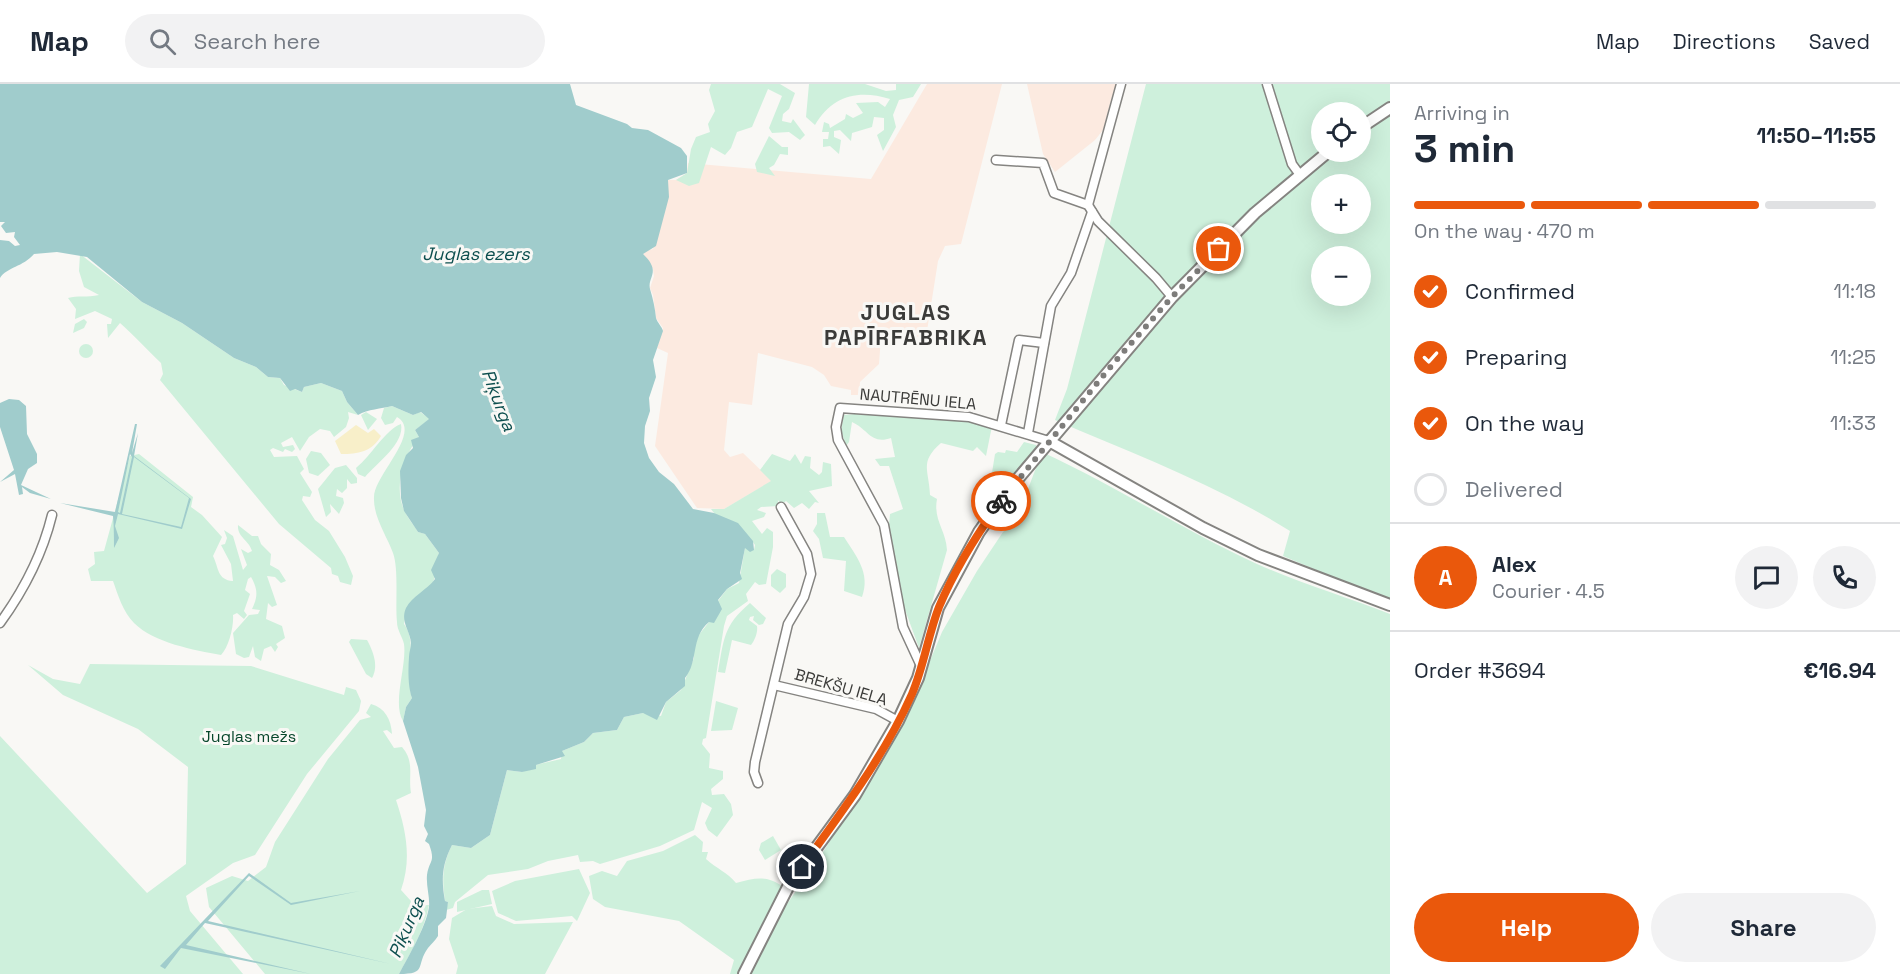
<!DOCTYPE html>
<html lang="en">
<head>
<meta charset="utf-8">
<style>
  body { margin:0; font-family:"Space Grotesk",sans-serif; background:#f2f2f3; color:#1f2937; height:100vh; display:flex; flex-direction:column; font-size:22px; white-space:nowrap }
  * { box-sizing:border-box; margin:0 }
  p { font-size:20px; color:#747a83 }
  .icon { flex:none; width:33px; height:33px; fill:none; stroke:currentColor; stroke-width:2; stroke-linecap:round; stroke-linejoin:round }
  .map { position:relative; flex:1; overflow:hidden }
  .panel { display:flex; flex-direction:column; background:#fff; width:510px }
  .panel>* { flex:none }
  .controls { position:absolute; left:1311px; top:18px; display:grid; gap:12px }
  .controls a { display:grid; place-items:center; width:60px; height:60px; border-radius:50%; background:#fff; box-shadow:0 6px 24px #0002; font-size:30px }
  .pin { position:absolute; display:grid; place-items:center; width:51px; height:51px; color:#fff; margin:-26px; border:3px solid #fff; border-radius:50%; box-shadow:0 2px 6px #0007 }
  .courier { position:absolute; display:grid; place-items:center; width:60px; height:60px; margin:-30px; border:4px solid #ea580c; border-radius:50%; background:#fff; color:#222; box-shadow:0 2px 8px #0007 }
  .summary em { font-style:normal; font-weight:800 }
  .summary div { display:flex; flex-direction:column-reverse }
  .summary { display:flex; align-items:center; justify-content:space-between; height:102px; padding:0 24px }
  h1 { font-size:39px; font-weight:800; line-height:45px }
  .bar { display:grid; grid-template-columns:repeat(4,1fr); gap:9px 6px; align-content:center; height:72px; padding:0 24px }
  .bar i { height:8px; border-radius:4px; background:#e0e1e3 }
  .bar .selected { background:#ea580c }
  .bar p { grid-column:span 4 }
  .line { display:flex; align-items:center; gap:15px; padding:0 24px; border-top:2px solid #e0e1e3 }
  .line div { flex:1 }
  .round { display:grid; place-items:center; flex:none; width:63px; height:63px; border-radius:32px; background:#f2f2f3 }
  ol { padding:0 24px; list-style:none }
  li { display:flex; align-items:center; gap:18px; height:66px }
  li p { margin-inline-start:auto }
  li .icon { padding:6px; border-radius:50%; background:#ea580c; color:#fff; stroke-width:4 }
  li:last-child { color:#747a83 }
  li i { width:33px; height:33px; border:3px solid #e0e1e3; border-radius:50% }
  .cta { display:flex; gap:12px; margin-top:auto; padding:12px 24px }
  .cta a { flex:1; height:69px; border-radius:36px; background:#ea580c; color:#fff; font-size:24px; font-weight:800; line-height:69px; text-align:center }
  .cta a+a { background:#f2f2f3; color:#1f2937 }
  header { display:flex; align-items:center; gap:36px; box-sizing:border-box; height:84px; padding:0 30px; background:#fff; border-bottom:2px solid #e0e1e3 }
  header strong { font-size:28px }
  nav { display:flex; gap:33px; margin-inline-start:auto; font-size:21px }
  .search { width:420px; height:54px; background:#f2f2f3; display:flex; align-items:center; gap:15px; box-sizing:border-box; padding:0 21px; border-radius:33px; color:#747a83; font-size:22px }
  main { display:flex; flex:1; min-height:0 }
  .map>svg:first-child { display:block }
</style>
</head>
<body>
<header>
<strong>Map</strong>
<div class="search"><svg class="icon" aria-label="search" viewBox="0 0 24 24"><circle cx="10" cy="10" r="6"/><path d="M15 15l6 6"/></svg>Search here</div>
<nav><a>Map</a><a>Directions</a><a>Saved</a></nav>
</header>
<main>
<div class="map">
<svg width="1390" height="890" viewBox="0 0 1390 890">
  <rect width="100%" height="100%" fill="#f9f8f5"/>
  <g fill="#fceae0">
    <polygon points="927,0 1002,0 961,160 945,162 938,177 926,253 881,253 879,280 860,298 859,311 851,311 851,306 831,302 824,291 812,283 758,269 752,321 729,318 724,366 730,373 743,369 772,397 724,425 697,424 655,362 668,269 657,264 663,244 656,234 653,211 650,204 654,192 653,185 643,170 644,167 653,165 668,96 676,96 687,89 688,79 871,95"/>
    <polygon points="1027,0 1118,0 1112,12 1103,46 1095,56 1055,88 1043,70"/>
  </g>
  <g fill="#cef0dc" fill-rule="evenodd">
    <polygon points="711,0 780,0 795,9 789,25 783,30 782,37 791,39 793,35 805,51 800,56 789,48 772,49 769,44 782,12 768,5 752,43 737,48 731,64 725,71 711,63 699,99 689,102 676,96 687,89 691,65 696,53 710,48 708,40 715,27 709,6"/>
    <path d="M 809,0 L 865,0 L 886,7 L 896,6 L 896,0 L 921,0 L 913,13 L 899,16 L 893,31 L 896,43 L 883,67 L 877,51 L 884,46 L 884,34 L 874,33 L 872,43 L 852,49 L 851,57 L 840,46 L 834,47 L 834,53 L 841,56 L 839,70 L 830,62 L 823,63 L 823,55 L 828,55 L 829,48 L 822,48 L 824,38 L 829,40 L 830,44 L 845,35 L 846,30 L 853,34 L 863,29 L 856,19 L 878,18 L 885,23 L 890,15 C 858,5 832,12 815,41 L 806,33 Z"/>
    <path d="M 1146,0 L 1390,0 L 1390,517 L 1283,472 L 1290,447 C 1217,401 1134,370 1055,336 L 1067,305 ZM 1322,28 L 1360,28 L 1360,68 L 1322,68 ZM 1322,100 L 1360,100 L 1360,140 L 1322,140 ZM 1322,172 L 1360,172 L 1360,212 L 1322,212 Z"/>
    <polygon points="769,52 782,63 788,63 788,71 780,70 774,81 769,84 775,92 757,88 755,80"/>
    <path d="M 80,170 L 142,218 L 182,239 L 234,274 L 256,283 L 268,293 L 280,294 L 284,301 L 302,308 L 304,303 L 321,299 L 342,307 L 347,318 L 358,331 L 348,328 L 349,334 L 346,343 L 334,353 L 330,347 L 320,345 L 309,353 L 300,367 L 292,353 L 281,359 L 283,363 L 293,361 L 295,365 L 292,368 L 285,365 L 283,368 L 273,364 L 270,366 L 274,373 L 297,372 L 304,385 L 300,389 L 312,408 L 310,413 L 303,412 L 302,416 L 315,436 L 329,447 L 345,473 L 353,492 L 351,501 L 340,498 L 338,492 L 332,490 L 331,484 L 279,440 L 160,296 L 163,290 L 161,279 C 147,266 135,252 120,239 L 108,254 L 107,240 L 111,240 L 112,235 L 95,227 L 75,235 L 76,225 L 68,214 C 77,211 87,214 99,211 L 84,203 L 79,187 Z"/>
    <polygon points="84,235 87,238 84,244 73,249 75,240"/>
    <circle cx="86" cy="267" r="7"/>
    <path d="M 392,322 L 413,331 L 420,328 L 430,335 L 415,346 L 419,353 C 403,372 393,404 405,428 C 409,436 414,441 418,448 L 425,450 L 439,469 C 436,478 437,490 433,498 C 422,518 410,507 404,540 C 418,558 405,592 412,614 L 406,623 L 403,637 C 392,619 407,582 404,560 C 402,552 397,546 397,538 C 395,519 399,486 393,469 C 387,452 373,433 374,413 C 374,391 423,348 397,333 L 393,339 L 385,341 L 381,334 L 384,324 Z"/>
    <polygon points="366,328 377,335 368,346 361,331"/>
    <path d="M 855,330 L 961,336 L 992,342 L 986,372 L 977,363 L 973,367 L 941,359 C 919,378 929,386 930,411 L 937,415 C 933,436 946,446 947,466 L 919,564 L 900,512 L 889,441 L 890,430 L 903,425 L 889,382 L 880,382 L 875,375 L 895,373 L 891,354 C 871,361 868,345 852,338 L 849,358 L 846,362 L 841,346 L 844,331 Z"/>
    <path d="M 401,340 C 405,359 377,379 365,393 L 358,390 L 356,384 C 371,372 385,346 401,340 Z"/>
    <polygon points="1024,358 1036,361 1036,368 1006,401 991,395 995,370 998,368 1005,369 1006,366 1017,368"/>
    <polygon points="311,367 321,369 330,381 318,392 309,389 306,375"/>
    <path d="M 1042,368 C 1116,402 1183,446 1257,480 C 1300,499 1346,513 1390,530 L 1390,890 L 747,890 L 769,846 L 823,768 L 904,639 L 942,548 L 977,487 L 1003,448 L 1017,434 Z"/>
    <path d="M 139,370 L 193,413 L 191,423 L 202,431 L 222,453 L 213,472 C 219,484 217,496 233,497 L 231,480 L 221,461 L 225,460 L 227,454 L 224,446 L 233,452 L 243,486 L 247,481 L 241,465 L 248,469 L 252,467 C 249,456 237,453 238,441 L 252,452 L 258,452 L 261,460 L 271,470 L 270,481 L 279,486 L 286,497 L 281,499 L 275,493 L 267,492 L 277,521 L 272,523 L 268,519 L 266,535 L 282,542 L 285,554 L 276,560 L 278,563 L 275,568 L 271,562 L 264,565 L 261,577 L 255,573 L 253,562 L 249,573 L 244,574 L 236,570 L 233,549 L 249,531 L 258,530 L 260,526 L 252,525 C 258,513 258,505 251,493 L 248,495 L 245,506 L 250,510 L 244,527 L 247,531 L 244,535 L 237,529 L 233,531 C 234,542 229,563 221,571 C 194,566 154,559 134,539 C 123,528 118,511 113,497 L 91,497 L 88,485 L 95,480 L 94,468 L 104,467 L 130,372 Z"/>
    <path d="M 772,370 L 790,377 L 795,370 L 801,380 L 805,372 L 811,373 L 810,384 L 819,391 L 822,388 L 823,378 L 831,380 L 832,402 L 809,407 L 819,419 L 815,418 L 809,425 L 802,419 L 794,424 L 786,417 L 781,421 L 778,416 L 778,422 L 761,423 L 757,426 L 766,429 L 764,433 L 752,437 L 762,450 L 767,444 L 773,448 L 773,463 L 766,500 L 759,501 L 755,498 L 746,510 L 748,517 L 727,532 L 724,542 L 706,654 L 703,655 L 702,660 L 710,670 L 709,684 L 723,687 L 723,695 L 711,705 L 712,711 L 724,710 L 731,720 L 733,731 L 717,753 L 708,746 L 705,739 L 712,724 L 702,718 L 694,746 L 660,762 L 600,780 L 593,777 L 580,778 L 578,771 L 548,777 L 528,785 L 488,791 L 455,818 L 453,824 L 446,826 L 448,818 L 445,817 C 442,795 442,781 452,761 L 471,764 L 490,751 L 507,686 L 522,688 L 535,681 L 561,675 L 562,667 L 584,658 L 593,649 L 617,646 L 624,633 L 643,629 L 661,632 L 666,618 L 681,606 L 694,574 L 693,563 L 698,552 L 709,538 L 714,538 L 721,525 L 718,517 L 727,505 L 739,499 L 745,463 L 754,466 L 755,461 C 743,441 719,438 711,425 L 724,425 L 771,397 L 760,386 Z"/>
    <polygon points="346,381 357,394 357,399 351,400 347,395 347,404 342,409 337,405 336,412 343,414 344,419 339,430 330,420 331,428 326,433 318,405 335,384"/>
    <path d="M 817,429 L 825,429 L 830,453 L 844,453 C 856,472 871,489 862,513 L 844,507 L 846,477 L 823,474 L 819,455 L 813,447 L 817,440 Z"/>
    <polygon points="777,485 786,490 786,503 780,509 771,502 771,491"/>
    <path d="M 750,519 L 766,534 L 763,540 L 759,541 L 753,536 L 754,532 L 750,533 L 749,536 L 757,542 C 758,548 755,556 751,561 L 732,556 L 725,589 L 718,588 C 724,555 723,542 750,519 Z"/>
    <path d="M 351,555 L 367,556 C 373,567 379,582 372,594 L 366,590 L 349,558 Z"/>
    <polygon points="90,580 251,582 344,611 346,603 356,606 361,617 359,627 307,690 255,771 233,779 186,812 190,827 243,890 0,890 0,652 147,809 186,780 188,683 138,645 63,611 28,581 53,595 80,600"/>
    <polygon points="716,617 738,624 732,646 711,647"/>
    <path d="M 371,620 C 385,624 391,635 392,650 L 387,646 L 383,647 L 394,664 L 402,663 C 415,678 408,691 411,709 L 396,716 C 406,746 412,775 401,806 L 411,817 L 410,822 L 429,821 C 424,847 411,868 399,890 L 265,890 L 209,823 L 206,804 L 232,792 L 248,797 L 266,783 L 275,758 L 328,675 L 360,636 L 371,633 L 366,629 Z"/>
    <path d="M 695,751 L 703,758 L 702,768 L 708,768 L 706,775 C 717,785 727,788 736,799 C 755,794 766,791 782,802 L 739,890 L 730,890 L 734,876 L 679,837 L 605,823 L 593,815 L 589,792 L 602,787 L 617,792 L 627,777 L 663,767 Z"/>
    <polygon points="773,752 781,766 765,776 759,766 761,759"/>
    <polygon points="579,785 590,809 577,837 572,832 516,837 498,829 492,807 515,797"/>
    <polygon points="482,806 489,806 492,820 457,828 457,818"/>
    <polygon points="492,822 496,832 514,840 573,838 545,890 456,890 458,882 449,855 452,834 467,825"/>
  </g>
  <path fill="#f8efc9" d="M 356,341 L 368,349 L 374,345 L 381,352 C 372,368 358,370 341,370 L 335,357 Z"/>
  <g fill="#a0cccc" fill-rule="evenodd">
    <path d="M 0,0 L 570,0 L 576,21 L 627,40 L 632,44 L 648,46 L 681,64 L 687,72 L 687,89 L 668,96 L 669,113 L 656,162 L 643,170 C 662,188 647,193 650,205 C 653,215 655,224 656,234 C 657,238 662,243 663,247 L 653,276 L 656,293 L 649,314 L 650,327 L 645,342 L 644,359 L 649,374 L 659,388 L 674,400 L 693,425 L 714,429 L 738,439 L 753,457 L 754,466 L 750,468 L 745,464 L 740,489 L 742,495 L 727,505 L 718,516 L 722,525 L 714,539 L 709,538 C 690,554 699,577 685,594 L 685,602 L 666,618 L 657,636 L 643,629 L 624,633 L 617,646 L 593,649 L 584,658 L 562,667 L 565,672 L 536,681 L 536,685 L 522,688 L 507,686 L 490,751 L 471,764 L 452,761 C 442,781 441,795 445,817 L 448,818 L 446,834 L 438,842 L 438,852 C 435,857 432,859 428,864 C 415,882 428,890 399,890 C 408,873 426,843 429,823 C 430,813 426,802 427,791 C 429,776 436,779 429,760 L 425,757 L 428,750 L 424,742 L 426,726 L 418,683 L 403,637 L 406,623 L 412,614 C 408,603 408,586 409,573 C 409,568 411,564 411,559 C 410,546 400,538 406,524 C 412,512 427,506 435,495 L 431,486 L 439,469 L 425,450 L 418,448 L 404,427 L 401,414 L 400,387 L 406,371 L 413,364 L 411,356 L 419,353 L 415,346 L 429,335 L 421,328 L 413,331 L 392,322 C 381,325 368,325 358,331 L 347,318 L 342,307 L 321,299 L 304,303 L 302,308 L 295,305 L 290,307 L 280,294 L 268,293 L 256,283 L 234,274 L 182,239 L 142,218 L 87,173 L 57,168 L 34,170 C 23,183 7,183 0,194 L 0,156 L 9,157 L 15,162 L 20,161 L 14,153 L 15,148 L 6,149 L 1,142 L 5,138 L 0,138 Z"/>
    <polygon points="9,315 19,316 26,322 27,350 37,370 37,379 28,385 21,401 51,415 30,409 22,403 23,410 19,411 15,390 0,398 14,386 0,343 0,319"/>
    <path d="M 135,340 L 137,340 L 132,369 L 138,349 L 134,372 L 191,415 L 182,445 L 118,430 L 115,442 L 119,454 L 114,464 C 114,457 114,442 113,432 L 60,419 L 115,428 ZM 130,370 L 132,373 L 120,429 L 118,428 ZM 134,373 L 189,414 L 181,443 L 122,430 Z"/>
    <polygon points="249,789 291,819 360,807 291,821 249,792 208,837 391,880 205,839 186,861 311,890 181,864 165,885 160,882"/>
  </g>
  <g fill="none" stroke-linecap="round" stroke-linejoin="round">
    <g stroke="#858481" stroke-width="11">
      <g id="minor">
        <polyline points="1267,0 1292,80 1300,91"/>
        <polyline points="996,76 1043,79 1054,109 1088,121 1098,137 1156,194 1172,213"/>
        <polyline points="1088,121 1121,0"/>
        <polyline points="1001,341 1019,256 1044,259"/>
        <polyline points="1028,349 1051,222 1071,189 1092,128"/>
        <path d="M 0,539 C 24,506 42,472 52,431"/>
        <polyline points="921,582 903,543 884,441 838,356 836,343 840,324 969,333 1049,357"/>
        <polyline points="774,601 876,625 898,637"/>
        <polyline points="758,699 754,688 755,678 788,540 804,513 811,490 807,470 781,423"/>
      </g>
    </g>
    <g stroke="#858481" stroke-width="14">
      <g id="major">
        <polyline points="1360,44 1390,24"/>
        <polyline points="1049,357 1203,444 1258,471 1390,521"/>
        <polyline points="744,890 789,801 855,711 898,637 918,594 938,524 979,448 1010,404 1172,213 1255,129 1328,68"/>
      </g>
    </g>
    <use href="#minor" stroke="#fff" stroke-width="8"/>
    <use href="#major" stroke="#fff" stroke-width="10"/>
  </g>
  <g fill="none" stroke-linecap="round" stroke-linejoin="round">
    <polyline stroke="#7e7d7b" stroke-width="6" stroke-dasharray="0 10.8" points="1001,417 1112,281 1172,213 1219,165"/>
    <path stroke="#ea580c" stroke-width="8" d="M 802,783 C 842,727 884,673 912,610 C 924,582 928,551 939,523 C 955,485 977,450 1001,417"/>
  </g>
  <g text-anchor="middle" dominant-baseline="central" stroke-width="6" stroke-linejoin="round" paint-order="stroke">
    <g font-size="16" fill="#3b3b39" stroke="#f9f8f5">
      <text transform="translate(918 315) rotate(5)">NAUTRĒNU IELA</text>
      <text transform="translate(841 603) rotate(16)">BREKŠU IELA</text>
    </g>
    <g font-size="16" fill="#07462b" stroke="#f9f8f5">
      <text x="249" y="652">Juglas mežs</text>
    </g>
    <g font-size="18" font-style="italic" fill="#0c4e4e" stroke="#f9f8f5">
      <text x="476" y="169">Juglas ezers</text>
      <text transform="translate(499 316) rotate(69)">Piķurga</text>
      <text transform="translate(406 843) rotate(-67)">Piķurga</text>
    </g>
    <g font-size="22" font-weight="bold" letter-spacing="1.5" fill="#3b3b39" stroke="#f9f8f5">
      <text x="906" y="228">JUGLAS<tspan x="906" dy="25">PAPĪRFABRIKA</tspan></text>
    </g>
  </g>
</svg>
<div class="controls">
<a><svg class="icon" aria-label="locate" viewBox="0 0 24 24"><circle cx="12" cy="12" r="6"/><path d="M12 2v4M12 18v4M2 12h4M18 12h4"/></svg></a>
<a>+</a>
<a>−</a>
</div>
<div class="pin" style="left:1219px;top:165px;background:#ea580c"><svg class="icon" aria-label="bag" viewBox="0 0 24 24"><path d="M5 8h14l-1 12H6zM9 8a3 3 0 0 1 6 0"/></svg></div>
<div class="pin" style="left:802px;top:783px;background:#1f2937"><svg class="icon" aria-label="home" viewBox="0 0 24 24"><path d="M3 11l9-7 9 7M6 9v11h12V9"/></svg></div>
<div class="courier" style="left:1001px;top:417px"><svg class="icon" aria-label="bike" viewBox="0 0 24 24"><circle cx="6" cy="16" r="4"/><circle cx="18" cy="16" r="4"/><path d="M6 16l4-8h5l3 8M10 8l3 8H6M13 5h3"/></svg></div>
</div>
<section class="panel">
<div class="summary"><div><h1>3 min</h1><p>Arriving in</p></div><em>11:50–11:55</em></div>
<div class="bar"><i class="selected"></i><i class="selected"></i><i class="selected"></i><i></i><p>On the way · 470 m</p></div>
<ol>
<li><svg class="icon" aria-label="check" viewBox="0 0 24 24"><path d="M5 12l5 5 9-10"/></svg>Confirmed<p>11:18</p></li>
<li><svg class="icon" aria-label="check" viewBox="0 0 24 24"><path d="M5 12l5 5 9-10"/></svg>Preparing<p>11:25</p></li>
<li><svg class="icon" aria-label="check" viewBox="0 0 24 24"><path d="M5 12l5 5 9-10"/></svg>On the way<p>11:33</p></li>
<li><i></i>Delivered</li>
</ol>
<div class="line" style="height:108px"><b class="round" style="background:#ea580c;color:#fff">A</b><div><b>Alex</b><p>Courier · 4.5</p></div><a class="round"><svg class="icon" aria-label="chat" viewBox="0 0 24 24"><path d="M4 5h16v11H9l-5 4z"/></svg></a><a class="round"><svg class="icon" aria-label="phone" viewBox="0 0 24 24"><path d="M5 4h4l2 5-3 2q2 4 5 5l2-3 5 2v4C11 20 4 13 5 4z"/></svg></a></div>
<div class="line" style="height:78px"><div>Order #3694</div><b>€16.94</b></div>
<div class="cta"><a>Help</a><a>Share</a></div>
</section>
</main>
</body>
</html>
